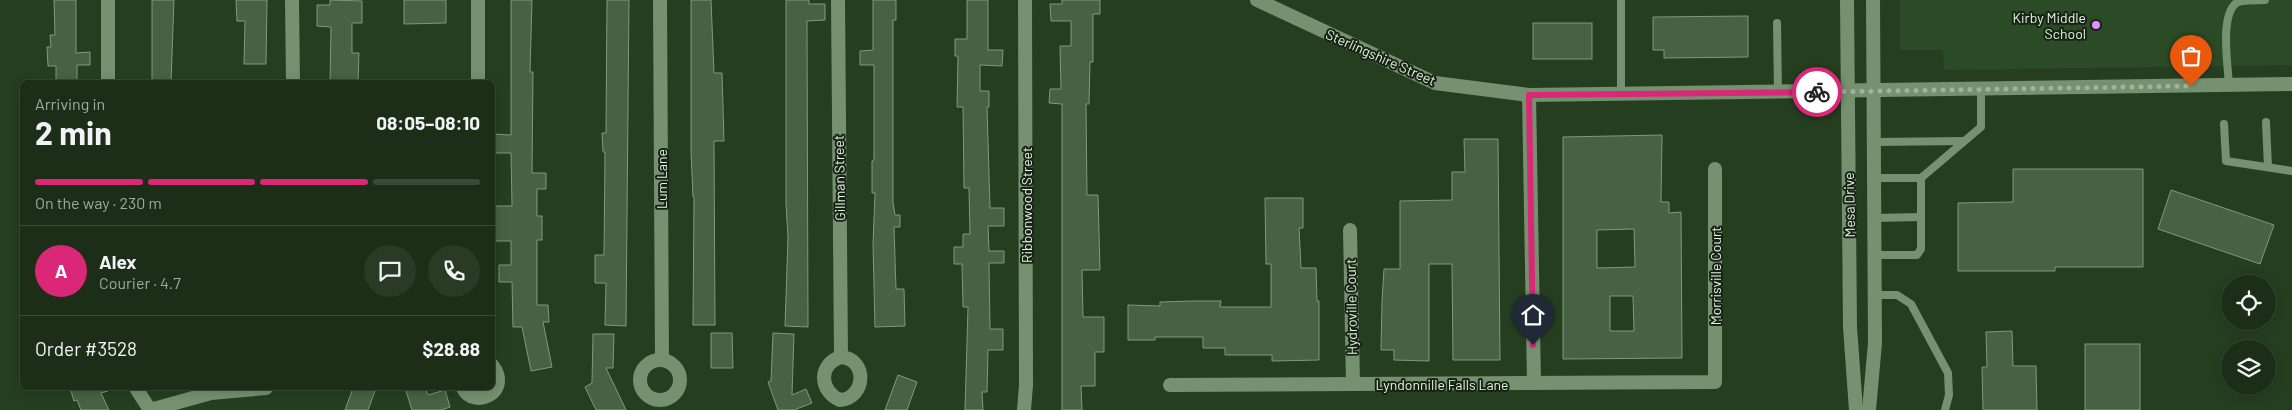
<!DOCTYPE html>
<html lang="en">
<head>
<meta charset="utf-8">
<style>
  body { margin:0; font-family:Barlow,sans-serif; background:#293a25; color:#f1f3f6; height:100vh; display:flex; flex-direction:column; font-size:19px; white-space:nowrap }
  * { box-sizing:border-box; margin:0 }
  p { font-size:16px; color:#a0a8a2 }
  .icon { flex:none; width:28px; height:28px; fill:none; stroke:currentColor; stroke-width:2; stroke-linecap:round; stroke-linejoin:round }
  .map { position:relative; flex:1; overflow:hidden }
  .sheet { position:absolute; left:20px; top:80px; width:475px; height:310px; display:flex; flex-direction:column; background:#1c2e18; border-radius:8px; box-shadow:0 2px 12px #0003,0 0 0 1px #3a4a37 }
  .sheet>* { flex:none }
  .buttons { position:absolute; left:2221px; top:275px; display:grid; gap:10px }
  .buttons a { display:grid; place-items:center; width:55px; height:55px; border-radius:50%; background:#1c2e18; box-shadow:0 2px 12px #0003,0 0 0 1px #3a4a37; font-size:25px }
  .pin { position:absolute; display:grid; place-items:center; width:42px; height:42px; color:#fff; margin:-51px -21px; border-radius:50% 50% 50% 0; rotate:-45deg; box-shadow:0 0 5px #0007 }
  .pin .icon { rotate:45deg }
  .courier { position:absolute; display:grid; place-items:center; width:50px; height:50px; margin:-25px; border:4px solid #db2777; border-radius:50%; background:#fff; color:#222; box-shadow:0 1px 6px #0007 }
  .summary em { font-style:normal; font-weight:700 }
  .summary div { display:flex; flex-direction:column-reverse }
  .summary { display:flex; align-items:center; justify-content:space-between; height:85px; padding:0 15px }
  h1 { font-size:32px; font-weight:700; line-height:38px }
  .bar { display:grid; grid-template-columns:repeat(4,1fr); gap:8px 5px; align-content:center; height:60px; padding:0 15px }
  .bar i { height:6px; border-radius:4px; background:#3a4a37 }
  .bar .on { background:#db2777 }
  .bar p { grid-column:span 4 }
  .line { display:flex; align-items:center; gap:12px; padding:0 15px; border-top:1px solid #3a4a37 }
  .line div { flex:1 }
  .round { display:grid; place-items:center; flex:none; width:52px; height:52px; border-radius:26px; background:#293a25 }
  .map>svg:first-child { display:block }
</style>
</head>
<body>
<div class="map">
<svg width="2292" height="410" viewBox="0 0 2292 410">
  <rect width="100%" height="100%" fill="#253e20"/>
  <polygon fill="#2b4a26" points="1900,0 2292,0 2292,65 1944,70 1943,50 1900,50"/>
  <g fill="#476242" stroke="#7e9a78" fill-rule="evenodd">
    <polygon points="54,0 76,0 76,53 90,52 90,65 77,65 77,82 56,82 56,66 48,66 47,47 51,47 50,35 55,35"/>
    <polygon points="152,0 174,0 171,82 152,82"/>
    <polygon points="236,0 267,0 266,64 244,64 245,21 237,21"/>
    <polygon points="330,0 362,1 362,23 352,23 352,53 359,53 358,82 330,82 331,27 317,26 317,5 330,5"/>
    <polygon points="404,0 446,0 446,23 404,24"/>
    <polygon points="511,0 532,0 530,72 533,72 532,173 546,173 546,189 537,189 537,216 542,216 542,240 537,240 537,305 548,305 549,322 543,322 552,367 531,371 522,327 513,327 512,282 499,282 499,265 511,265 511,241 495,241 495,206 512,206 511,153 493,153 493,134 511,135"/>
    <polygon points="607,0 629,0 626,326 605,325 606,283 595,283 595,255 604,255 605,152 603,152 602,133 606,133"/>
    <polygon points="691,0 711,0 714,73 722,73 724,141 714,141 715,325 693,325 694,197 693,197 691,152"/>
    <polygon points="786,0 809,0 809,4 825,4 825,20 807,21 808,327 785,326 788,238 786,203"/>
    <polygon points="873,0 896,0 896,20 893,20 893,202 895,215 900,215 900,227 894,227 896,289 904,289 905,326 875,327 873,245 875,193 872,193 872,161 874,160 874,65 860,65 860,51 873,50"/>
    <polygon points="967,0 988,0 988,50 1003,50 1002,66 980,65 980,91 989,91 989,107 987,107 990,208 1004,208 1004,226 988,226 989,251 1004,251 1004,263 989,263 990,329 1003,329 1003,350 988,350 987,392 982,392 983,410 965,410 968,307 963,307 962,264 954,264 954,247 963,247 963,234 970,234 969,188 964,188 963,107 957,107 958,56 955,56 955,39 967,39"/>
    <polygon points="1062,0 1100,0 1100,14 1093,14 1093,62 1090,62 1089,104 1086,104 1087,195 1098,195 1100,270 1082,270 1083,317 1104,317 1104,352 1095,352 1095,386 1081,386 1082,410 1062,410 1062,104 1049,103 1050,89 1061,89 1060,46 1071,46 1071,21 1051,21 1050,4 1062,4"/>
    <polygon points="1748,16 1748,57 1664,58 1664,50 1653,50 1653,17"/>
    <rect x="1533" y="23" width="59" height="36"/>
    <path d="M 1662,135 L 1661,202 L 1669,202 L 1669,213 L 1681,212 L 1682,358 L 1563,359 L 1563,137 ZM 1634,229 L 1635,267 L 1597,268 L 1597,230 ZM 1610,296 L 1633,296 L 1634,331 L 1610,331 Z"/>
    <polygon points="1464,139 1498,139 1500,360 1453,360 1452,264 1429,264 1429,361 1394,360 1394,350 1381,350 1382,301 1384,269 1400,269 1400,201 1452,200 1452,172 1465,172"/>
    <polygon points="2013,169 2143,169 2143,267 2055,267 2055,271 1958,271 1958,203 2013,202"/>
    <polygon points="2171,190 2274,225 2260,264 2158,229"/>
    <polygon points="1265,198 1303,198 1303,228 1299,228 1301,268 1316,268 1317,301 1319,301 1319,360 1272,361 1272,355 1225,355 1225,348 1203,348 1203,337 1155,337 1155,340 1128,340 1128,305 1160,306 1160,302 1192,301 1221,301 1220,307 1271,307 1271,264 1266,264"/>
    <polygon points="2012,331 2013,366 2036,366 2037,410 1983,410 1982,367 1987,367 1986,332"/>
    <polygon points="711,333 732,333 733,368 711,368"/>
    <polygon points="773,333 794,334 792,395 806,389 812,403 794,410 778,410 768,382 771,381"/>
    <polygon points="593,334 614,334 613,368 606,368 626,410 596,410 585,387 592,383"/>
    <rect x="2085" y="344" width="55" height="66"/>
    <polygon points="898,375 917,382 907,410 885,410"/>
    <polygon points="70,388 108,388 108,391 101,393 109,410 81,410 77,400 74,401"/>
    <polygon points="353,388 364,388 375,391 368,410 345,410"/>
    <polygon points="405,388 425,388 428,395 445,390 450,407 441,410 412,410"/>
  </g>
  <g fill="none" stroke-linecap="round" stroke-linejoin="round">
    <g stroke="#759170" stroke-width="8">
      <polyline points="1621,0 1621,95"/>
      <polyline points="1777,23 1778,93"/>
      <path d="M 2229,85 C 2228,66 2219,12 2238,2 C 2245,0 2257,0 2265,0"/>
      <polyline points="2266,122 2268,167"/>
      <polyline points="2224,124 2226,161 2292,171"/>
      <polyline points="1874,142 1964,141"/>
      <polyline points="1874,178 1921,178"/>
      <polyline points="1874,218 1921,217"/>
      <polyline points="1874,255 1917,255 1921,249 1921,178 1981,127 1981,90"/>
      <polyline points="1874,295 1897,295 1911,304 1948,373 1949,395 1945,410"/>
    </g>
    <g stroke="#759170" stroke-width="14">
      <polyline points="108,0 108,82"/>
      <polyline points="292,0 293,82"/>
      <polyline points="478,0 478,82"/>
      <polyline points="660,0 662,359"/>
      <polyline points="838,0 841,357"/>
      <polyline points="1257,0 1435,83 1529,95 2292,84"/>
      <polyline points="1529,95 1534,383"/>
      <polyline points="1350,230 1353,384"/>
      <path d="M 841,357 C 868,359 866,398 840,400 C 819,391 818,364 841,357 Z"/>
      <circle cx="660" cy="380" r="20"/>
      <polyline points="1170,385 1715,382 1715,169"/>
      <polyline points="136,388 150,410 211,393 266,388"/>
      <path d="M 463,388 C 474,410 513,392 492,365"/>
      <polyline points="1024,410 1026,385 1025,0"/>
    </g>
    <g stroke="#759170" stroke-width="14">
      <polyline points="1847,0 1850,327 1856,410"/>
      <polyline points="1869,410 1875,343 1873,0"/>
    </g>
  </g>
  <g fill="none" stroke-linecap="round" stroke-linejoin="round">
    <polyline stroke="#a0b39d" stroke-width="5" stroke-dasharray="0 9" points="1817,92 2191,86"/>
    <polyline stroke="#db2777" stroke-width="6" points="1533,345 1529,95 1817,92"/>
  </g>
  <circle fill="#ea8dfd" stroke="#162214" stroke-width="2" cx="2096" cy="25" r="5"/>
  <g text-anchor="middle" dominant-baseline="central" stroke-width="4" stroke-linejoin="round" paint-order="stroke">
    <g font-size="14" fill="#e3f2e0" stroke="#162214" text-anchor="end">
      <text x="2086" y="17">Kirby Middle<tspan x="2086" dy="16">School</tspan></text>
    </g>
    <g font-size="14" fill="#e3f2e0" stroke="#162214">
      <text transform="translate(1381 57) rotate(24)">Sterlingshire Street</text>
      <text transform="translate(839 178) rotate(-91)">Gillman Street</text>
      <text transform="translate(661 179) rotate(-90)">Lum Lane</text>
      <text transform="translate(1026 205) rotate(-90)">Ribbonwood Street</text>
      <text transform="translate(1849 205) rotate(-91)">Mesa Drive</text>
      <text transform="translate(1715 276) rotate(-90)">Morrisville Court</text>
      <text transform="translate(1351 307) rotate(-91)">Hydroville Court</text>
      <text x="1442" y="384">Lyndonnille Falls Lane</text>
    </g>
  </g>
</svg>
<div class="buttons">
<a><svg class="icon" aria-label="locate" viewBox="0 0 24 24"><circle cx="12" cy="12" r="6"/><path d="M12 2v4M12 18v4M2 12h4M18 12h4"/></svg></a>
<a><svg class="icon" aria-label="layers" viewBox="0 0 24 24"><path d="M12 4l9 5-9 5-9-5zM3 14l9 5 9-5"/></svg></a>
</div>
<div class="pin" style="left:2191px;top:86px;background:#ea580c"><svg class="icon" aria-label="bag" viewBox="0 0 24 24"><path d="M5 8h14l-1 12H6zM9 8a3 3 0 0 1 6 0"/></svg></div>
<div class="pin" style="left:1533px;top:345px;background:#1f2937"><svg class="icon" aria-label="home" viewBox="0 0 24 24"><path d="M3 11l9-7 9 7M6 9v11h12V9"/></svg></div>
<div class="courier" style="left:1817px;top:92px"><svg class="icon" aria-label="bike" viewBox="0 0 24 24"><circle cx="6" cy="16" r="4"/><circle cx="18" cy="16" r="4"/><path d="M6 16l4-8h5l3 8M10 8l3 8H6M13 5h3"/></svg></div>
<section class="sheet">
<div class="summary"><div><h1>2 min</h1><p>Arriving in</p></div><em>08:05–08:10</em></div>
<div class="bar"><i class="on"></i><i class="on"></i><i class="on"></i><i></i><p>On the way · 230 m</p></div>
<div class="line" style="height:90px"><b class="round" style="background:#db2777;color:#fff">A</b><div><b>Alex</b><p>Courier · 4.7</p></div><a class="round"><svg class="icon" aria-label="chat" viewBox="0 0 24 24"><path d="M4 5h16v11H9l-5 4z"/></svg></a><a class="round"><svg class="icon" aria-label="phone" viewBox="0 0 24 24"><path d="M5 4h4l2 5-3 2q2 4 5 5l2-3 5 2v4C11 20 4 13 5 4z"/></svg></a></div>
<div class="line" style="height:65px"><div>Order #3528</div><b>$28.88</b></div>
</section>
</div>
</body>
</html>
